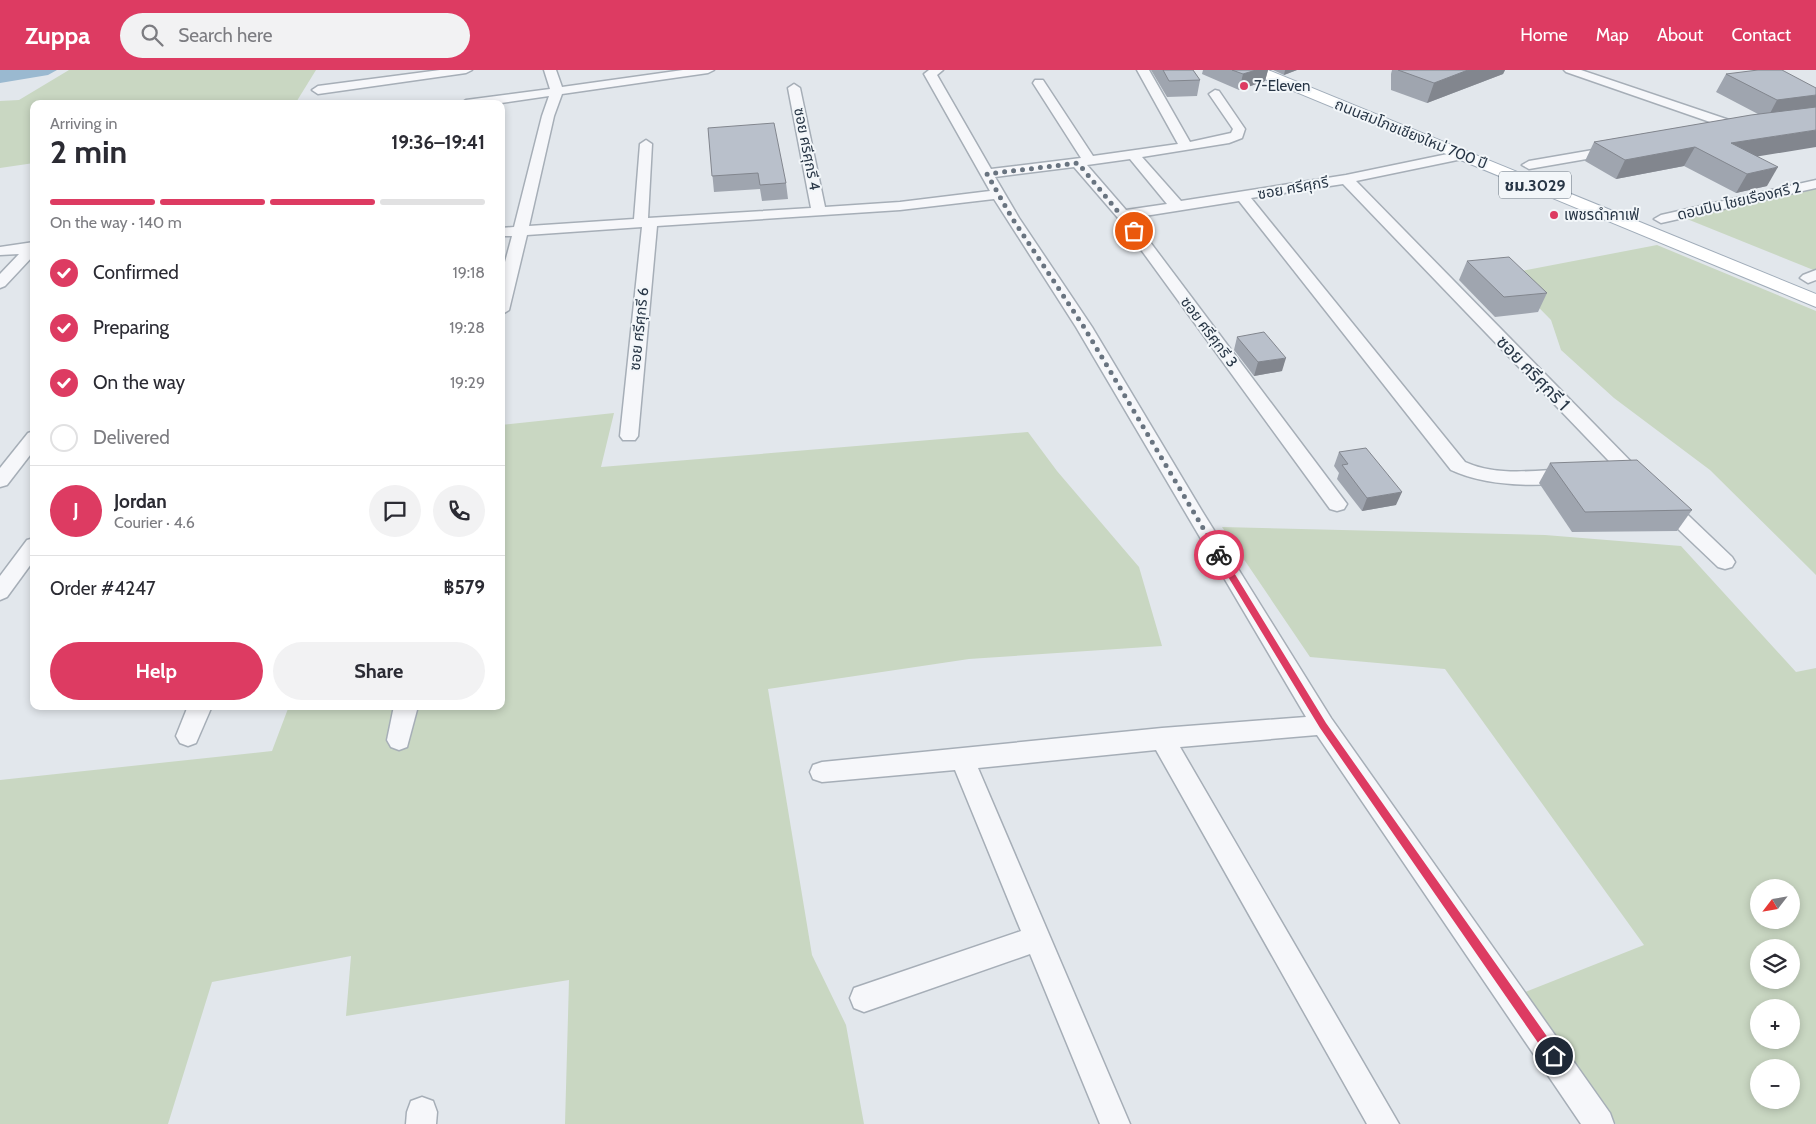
<!DOCTYPE html>
<html lang="en">
<head>
<meta charset="utf-8">
<style>
  body { margin:0; font-family:Cabin,"Noto Sans Thai",sans-serif; background:#f2f2f3; color:#2b2b33; height:100vh; display:flex; flex-direction:column; font-size:19px; white-space:nowrap }
  * { box-sizing:border-box; margin:0 }
  p { font-size:16px; color:#7c7c81 }
  .icon { flex:none; width:28px; height:28px; fill:none; stroke:currentColor; stroke-width:2; stroke-linecap:round; stroke-linejoin:round }
  .map { position:relative; flex:1; overflow:hidden }
  .details { position:absolute; left:30px; top:30px; width:475px; height:610px; display:flex; flex-direction:column; background:#fff; border-radius:10px; box-shadow:0 2px 8px #0003 }
  .details>* { flex:none }
  .needle { width:32px; rotate:239deg }
  .buttons { position:absolute; left:1750px; top:809px; display:grid; gap:10px }
  .buttons a { display:grid; place-items:center; width:50px; height:50px; border-radius:50%; background:#fff; box-shadow:0 2px 8px #0003; font-size:25px }
  .pin { position:absolute; display:grid; place-items:center; width:42px; height:42px; color:#fff; margin:-21px; border:2px solid #fff; border-radius:50%; box-shadow:0 1px 5px #0007 }
  .courier { position:absolute; display:grid; place-items:center; width:50px; height:50px; margin:-25px; border:4px solid #dd3b62; border-radius:50%; background:#fff; color:#222; box-shadow:0 1px 6px #0007 }
  .headline em { font-style:normal; font-weight:800 }
  .headline div { display:flex; flex-direction:column-reverse }
  .headline { display:flex; align-items:center; justify-content:space-between; height:85px; padding:0 20px }
  h1 { font-size:32px; font-weight:800; line-height:38px }
  .bar { display:grid; grid-template-columns:repeat(4,1fr); gap:8px 5px; align-content:center; height:60px; padding:0 20px }
  .bar i { height:6px; border-radius:4px; background:#e1e1e2 }
  .bar .active { background:#dd3b62 }
  .bar p { grid-column:span 4 }
  .line { display:flex; align-items:center; gap:12px; padding:0 20px; border-top:1px solid #e1e1e2 }
  .line div { flex:1 }
  .round { display:grid; place-items:center; flex:none; width:52px; height:52px; border-radius:26px; background:#f2f2f3 }
  ol { padding:0 20px; list-style:none }
  li { display:flex; align-items:center; gap:15px; height:55px }
  li p { margin-inline-start:auto }
  li .icon { padding:5px; border-radius:50%; background:#dd3b62; color:#fff; stroke-width:4 }
  li:last-child { color:#7c7c81 }
  li i { width:28px; height:28px; border:2px solid #e1e1e2; border-radius:50% }
  .cta { display:flex; gap:10px; margin-top:auto; padding:10px 20px }
  .cta a { flex:1; height:58px; border-radius:30px; background:#dd3b62; color:#fff; font-size:20px; font-weight:800; line-height:58px; text-align:center }
  .cta a+a { background:#f2f2f3; color:#2b2b33 }
  header { display:flex; align-items:center; gap:30px; box-sizing:border-box; height:70px; padding:0 25px; background:#dd3b62; color:#fff }
  header strong { font-size:24px }
  nav { display:flex; gap:28px; margin-inline-start:auto; font-size:18px }
  .search { width:350px; height:45px; background:#f2f2f3; display:flex; align-items:center; gap:12px; box-sizing:border-box; padding:0 18px; border-radius:28px; color:#7c7c81; font-size:19px }
  .map>svg:first-child { display:block }
</style>
</head>
<body>
<header>
<strong>Zuppa</strong>
<div class="search"><svg class="icon" aria-label="search" viewBox="0 0 24 24"><circle cx="10" cy="10" r="6"/><path d="M15 15l6 6"/></svg>Search here</div>
<nav><a>Home</a><a>Map</a><a>About</a><a>Contact</a></nav>
</header>
<div class="map">
<svg width="1816" height="1054" viewBox="0 0 1816 1054">
  <rect width="100%" height="100%" fill="#e2e7ec"/>
  <g fill="#c9d7c2" fill-rule="evenodd">
    <polygon points="69,0 316,0 295,34 34,34 34,93 0,98 0,31 19,30"/>
    <polygon points="1816,117 1816,201 1682,147"/>
    <polygon points="1657,175 1816,241 1816,505 1710,400 1614,328 1561,280 1551,250 1506,204"/>
    <polygon points="614,343 601,397 1028,362 1057,401 1139,497 1162,576 969,589 768,619 812,885 846,955 864,1054 565,1054 569,910 346,946 351,886 212,912 168,1054 0,1054 0,710 272,681 289,636 501,636 501,355"/>
    <path d="M 1222,457 L 1545,465 L 1681,476 L 1796,602 L 1816,598 L 1816,1054 L 1616,1054 L 1523,923 L 1644,875 L 1445,599 L 1310,587 ZM 1759,818 L 1791,818 L 1791,850 L 1759,850 ZM 1759,878 L 1791,878 L 1791,910 L 1759,910 ZM 1759,938 L 1791,938 L 1791,970 L 1759,970 ZM 1759,998 L 1791,998 L 1791,1030 L 1759,1030 Z"/>
  </g>
  <polygon fill="#9ab9d0" points="0,0 57,0 48,5 0,13"/>
  <g fill="none" stroke-linecap="round" stroke-linejoin="round">
    <g stroke="#a6aeb7" stroke-width="3">
      <g id="street">
        <polygon points="440,0 472,0 466,3 318,24 312,20 318,16"/>
        <path d="M 544,0 L 556,0 L 562,17 L 683,0 L 714,0 L 708,3 L 562,24 L 554,46 L 529,156 L 634,149 L 640,74 L 646,70 L 652,74 L 648,148 L 811,138 L 788,18 L 794,14 L 800,18 L 825,137 L 900,132 L 990,121 L 924,4 L 929,0 L 943,0 L 937,5 L 991,99 L 1081,88 L 1033,13 L 1035,10 L 1043,10 L 1093,86 L 1178,74 L 1137,0 L 1149,0 L 1190,72 L 1231,63 L 1233,59 L 1209,24 L 1215,20 L 1219,21 L 1245,59 L 1242,68 L 1229,73 L 1142,87 L 1181,131 L 1346,105 L 1462,81 L 1467,82 L 1469,85 L 1467,88 L 1356,111 L 1646,407 L 1649,411 L 1646,415 L 1639,417 L 1632,415 L 1343,114 L 1251,128 L 1465,392 C 1498,407 1535,400 1571,399 L 1578,401 L 1581,405 L 1578,409 C 1542,419 1485,416 1451,400 L 1239,131 L 1132,148 L 1347,434 L 1344,439 L 1337,441 L 1330,439 L 1118,148 L 1074,97 L 995,107 L 1019,148 L 1092,257 L 1202,441 L 1331,648 L 1610,1043 L 1614,1054 L 1581,1054 L 1317,665 L 1180,677 L 1399,1054 L 1367,1054 L 1156,680 L 978,698 L 1130,1054 L 1100,1054 L 1030,884 L 864,942 L 854,938 L 850,928 L 854,918 L 1021,861 L 955,700 L 822,712 L 813,709 L 810,702 L 813,695 L 822,692 L 1162,658 L 1306,647 L 1076,257 L 994,129 L 900,140 L 657,156 L 638,366 L 635,370 L 623,370 L 620,366 L 642,157 L 527,165 L 509,240 L 501,245 L 501,207 L 512,166 L 501,166 L 501,158 L 514,157 L 542,46 L 549,26 L 494,34 L 460,34 L 466,30 L 550,19 ZM 1130,89 L 1167,134 L 1126,140 L 1087,95 Z"/>
        <polygon points="1564,0 1581,0 1744,55 1746,58 1740,62 1736,61 1566,2"/>
        <polygon points="1616,76 1621,77 1623,80 1621,83 1529,99 1522,95 1529,91"/>
        <polygon points="1816,110 1816,118 1661,153 1654,149 1661,145"/>
        <polygon points="34,172 34,185 5,216 0,218 0,204 19,184 0,185 0,177"/>
        <polygon points="1816,200 1816,210 1808,213 1800,208 1803,205"/>
        <polygon points="34,361 34,380 7,415 0,417 0,398 28,363"/>
        <polygon points="1662,425 1669,427 1732,487 1735,492 1732,497 1725,499 1718,497 1655,437 1652,432 1655,427"/>
        <polygon points="34,468 34,490 7,527 0,530 0,506 27,470"/>
        <polygon points="188,636 212,636 196,673 188,676 180,673 176,666"/>
        <polygon points="394,636 418,636 407,677 399,680 391,677 387,670"/>
        <polygon points="422,1027 433,1031 437,1042 436,1054 406,1054 407,1042 411,1031"/>
      </g>
    </g>
    <g stroke="#a0acb9" stroke-width="2">
      <polygon id="primary" points="1247,0 1268,0 1816,224 1816,237 1250,3"/>
    </g>
    <use href="#street" fill="#f6f7fa" fill-rule="evenodd"/>
    <use href="#primary" fill="#fff" fill-rule="evenodd"/>
  </g>
  <g fill="#9fa5af">
    <polygon points="1151,0 1193,0 1200,10 1197,26 1167,27"/>
    <polygon points="1203,0 1268,0 1265,11 1239,20 1202,4"/>
    <polygon points="1273,0 1297,0 1284,5"/>
    <polygon points="1392,0 1505,0 1503,4 1427,33 1391,20 1391,4"/>
    <polygon points="1726,4 1816,18 1758,86 1767,116 1736,123 1684,96 1616,109 1585,91 1594,72 1758,44 1716,22"/>
    <polygon points="708,58 786,113 788,129 762,131 760,119 714,122"/>
    <polygon points="1467,191 1547,223 1538,242 1495,247 1459,210"/>
    <polygon points="1237,267 1282,301 1254,306 1234,280"/>
    <polygon points="1339,382 1396,435 1362,441 1337,409 1339,403 1334,396"/>
    <polygon points="1550,393 1692,440 1677,461 1572,462 1539,413"/>
  </g>
  <g fill="#82868e">
    <polygon points="1256,0 1268,0 1265,11 1239,20 1243,4"/>
    <polygon points="1285,0 1297,0 1284,5"/>
    <polygon points="1468,0 1505,0 1503,4 1427,33 1434,13"/>
    <polygon points="1816,25 1816,42 1767,49 1777,30"/>
    <polygon points="1816,60 1816,77 1724,92 1731,73"/>
    <polygon points="1695,77 1684,96 1616,109 1625,90"/>
    <polygon points="1778,97 1767,116 1736,123 1747,104"/>
    <polygon points="1286,288 1282,301 1254,306 1258,292"/>
    <polygon points="1402,422 1396,435 1362,441 1367,428"/>
  </g>
  <g fill="#b9c0cb" stroke="#82868e">
    <polygon points="1163,0 1193,0 1200,10 1169,11"/>
    <polygon points="1232,0 1256,0 1243,4"/>
    <polygon points="1398,0 1468,0 1434,13"/>
    <polygon points="1758,0 1782,0 1816,18 1816,25 1777,30 1726,4"/>
    <polygon points="1816,37 1816,60 1731,73 1778,97 1747,104 1695,77 1625,90 1594,72 1751,45"/>
    <polygon points="774,53 786,113 760,115 758,103 712,106 708,58"/>
    <polygon points="1509,187 1547,223 1504,227 1467,191"/>
    <polygon points="1264,262 1286,288 1258,292 1237,267"/>
    <polygon points="1366,378 1402,422 1367,428 1342,395 1348,394 1339,382"/>
    <polygon points="1637,390 1692,440 1585,442 1550,393"/>
  </g>
  <polygon fill="#dd3b62" points="1216,483 1222,483 1326,653 1558,982 1558,990 1550,990 1320,658 1216,487"/>
  <g fill="none" stroke-linecap="round" stroke-linejoin="round">
    <polyline stroke="#697480" stroke-width="5" stroke-dasharray="0 9" points="1134,161 1078,93 987,104 1012,148 1084,257 1219,485"/>
  </g>
  <g fill="#dd3b62" stroke="#f2f6f9" stroke-width="2">
    <circle cx="1244" cy="16" r="5"/>
    <circle cx="1554" cy="145" r="5"/>
  </g>
  <g text-anchor="middle" dominant-baseline="central" stroke-width="4" stroke-linejoin="round" paint-order="stroke">
    <g font-size="15" fill="#283646" stroke="#f2f6f9" text-anchor="start">
      <text x="1254" y="16">7-Eleven</text>
      <text x="1564" y="145">เพชรดำคาเฟ่</text>
    </g>
    <g font-size="15" fill="#283646" stroke="#f2f6f9">
      <text transform="translate(1411 64) rotate(22)">ถนนสมโภชเชียงใหม่ 700 ปี</text>
      <text transform="translate(807 79) rotate(79)">ซอย ศรีศุกรี 4</text>
      <text transform="translate(1293 118) rotate(-10)">ซอย ศรีศุกรี</text>
      <text transform="translate(1739 131) rotate(-13)">ดอนปิน ไชยเรืองศรี 2</text>
      <text transform="translate(639 259) rotate(-84)">ซอย ศรีศุกรี 6</text>
      <text transform="translate(1209 262) rotate(53)">ซอย ศรีศุกรี 3</text>
    </g>
    <rect fill="#f2f6f9" stroke="#65707c" stroke-width="1" x="1499" y="101.5" width="72" height="27" rx="4"/>
    <g font-size="16" font-weight="bold" fill="#283646">
      <text x="1535" y="115">ชม.3029</text>
    </g>
    <g font-size="18" fill="#283646" stroke="#f2f6f9">
      <text transform="translate(1533 303) rotate(46)">ซอย ศรีศุกรี 1</text>
    </g>
  </g>
</svg>
<div class="buttons">
<a><svg class="needle" viewBox="-14 -14 28 28"><path d="M0-13l5 13h-10z" fill="#e53935"/><path d="M0 13l5-13h-10z" fill="#7c7c81"/></svg></a>
<a><svg class="icon" aria-label="layers" viewBox="0 0 24 24"><path d="M12 4l9 5-9 5-9-5zM3 14l9 5 9-5"/></svg></a>
<a>+</a>
<a>−</a>
</div>
<div class="pin" style="left:1134px;top:161px;background:#ea580c"><svg class="icon" aria-label="bag" viewBox="0 0 24 24"><path d="M5 8h14l-1 12H6zM9 8a3 3 0 0 1 6 0"/></svg></div>
<div class="pin" style="left:1554px;top:986px;background:#1f2937"><svg class="icon" aria-label="home" viewBox="0 0 24 24"><path d="M3 11l9-7 9 7M6 9v11h12V9"/></svg></div>
<div class="courier" style="left:1219px;top:485px"><svg class="icon" aria-label="bike" viewBox="0 0 24 24"><circle cx="6" cy="16" r="4"/><circle cx="18" cy="16" r="4"/><path d="M6 16l4-8h5l3 8M10 8l3 8H6M13 5h3"/></svg></div>
<section class="details">
<div class="headline"><div><h1>2 min</h1><p>Arriving in</p></div><em>19:36–19:41</em></div>
<div class="bar"><i class="active"></i><i class="active"></i><i class="active"></i><i></i><p>On the way · 140 m</p></div>
<ol>
<li><svg class="icon" aria-label="check" viewBox="0 0 24 24"><path d="M5 12l5 5 9-10"/></svg>Confirmed<p>19:18</p></li>
<li><svg class="icon" aria-label="check" viewBox="0 0 24 24"><path d="M5 12l5 5 9-10"/></svg>Preparing<p>19:28</p></li>
<li><svg class="icon" aria-label="check" viewBox="0 0 24 24"><path d="M5 12l5 5 9-10"/></svg>On the way<p>19:29</p></li>
<li><i></i>Delivered</li>
</ol>
<div class="line" style="height:90px"><b class="round" style="background:#dd3b62;color:#fff">J</b><div><b>Jordan</b><p>Courier · 4.6</p></div><a class="round"><svg class="icon" aria-label="chat" viewBox="0 0 24 24"><path d="M4 5h16v11H9l-5 4z"/></svg></a><a class="round"><svg class="icon" aria-label="phone" viewBox="0 0 24 24"><path d="M5 4h4l2 5-3 2q2 4 5 5l2-3 5 2v4C11 20 4 13 5 4z"/></svg></a></div>
<div class="line" style="height:65px"><div>Order #4247</div><b>฿579</b></div>
<div class="cta"><a>Help</a><a>Share</a></div>
</section>
</div>
</body>
</html>
